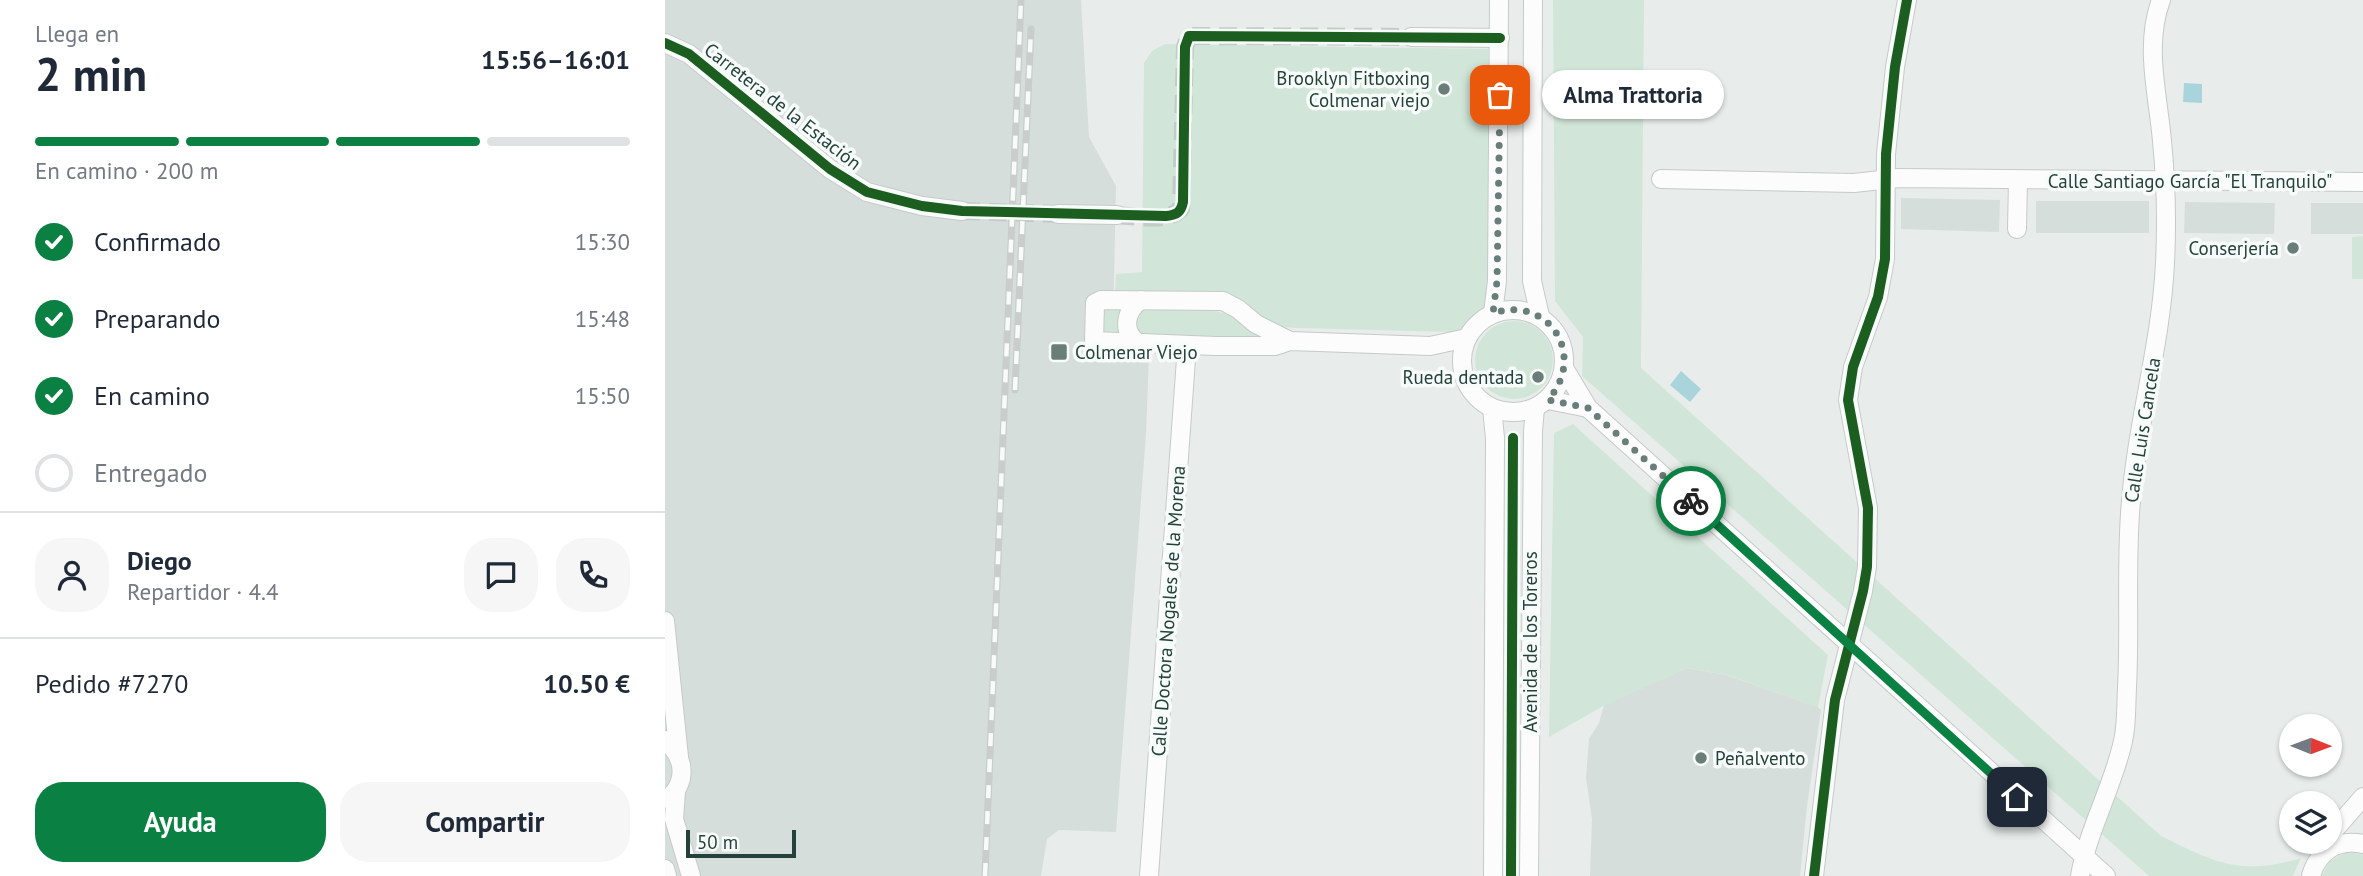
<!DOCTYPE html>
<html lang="es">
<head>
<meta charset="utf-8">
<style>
  body { margin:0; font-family:"PT Sans",sans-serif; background:#f6f6f7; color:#1f2937; height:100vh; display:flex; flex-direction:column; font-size:26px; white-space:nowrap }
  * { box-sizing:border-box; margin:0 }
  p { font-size:23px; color:#747a83 }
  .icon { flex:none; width:38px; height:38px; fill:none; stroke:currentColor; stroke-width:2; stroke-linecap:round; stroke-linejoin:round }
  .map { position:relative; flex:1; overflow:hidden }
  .drawer { display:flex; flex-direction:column; background:#fff; width:665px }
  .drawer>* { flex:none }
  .needle { width:46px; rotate:91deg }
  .tools { position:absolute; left:1614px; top:714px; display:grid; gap:14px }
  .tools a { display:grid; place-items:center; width:63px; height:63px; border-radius:50%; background:#fff; box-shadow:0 2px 5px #0004; font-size:35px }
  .scale { position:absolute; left:21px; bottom:18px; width:110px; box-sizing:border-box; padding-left:7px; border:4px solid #24423a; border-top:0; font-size:19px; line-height:24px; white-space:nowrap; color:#24423a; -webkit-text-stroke:5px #f7fbf9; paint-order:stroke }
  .pin { position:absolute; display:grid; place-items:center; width:60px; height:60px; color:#fff; margin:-30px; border-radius:14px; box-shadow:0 4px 10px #0006 }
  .courier { position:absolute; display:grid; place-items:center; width:70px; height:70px; margin:-35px; border:5px solid #0b8043; border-radius:50%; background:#fff; color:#222; box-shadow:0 2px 9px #0007 }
  .bubble { position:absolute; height:49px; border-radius:24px; background:#fff; box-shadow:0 2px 5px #0004; font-size:23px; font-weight:700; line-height:49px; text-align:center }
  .head em { font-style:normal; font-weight:700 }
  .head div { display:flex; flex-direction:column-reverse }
  .head { display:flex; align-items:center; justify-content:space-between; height:119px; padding:0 35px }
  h1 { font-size:46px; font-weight:700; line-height:52px }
  .bar { display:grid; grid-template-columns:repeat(4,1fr); gap:10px 7px; align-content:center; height:84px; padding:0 35px }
  .bar i { height:9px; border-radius:5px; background:#e0e1e3 }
  .bar .active { background:#0b8043 }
  .bar p { grid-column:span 4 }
  .line { display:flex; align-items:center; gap:18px; padding:0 35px; border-top:2px solid #e0e1e3 }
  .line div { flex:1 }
  .round { display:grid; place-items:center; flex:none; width:74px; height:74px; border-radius:28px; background:#f6f6f7 }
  ol { padding:0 35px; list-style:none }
  li { display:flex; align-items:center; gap:21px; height:77px }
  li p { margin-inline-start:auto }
  li .icon { padding:7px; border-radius:50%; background:#0b8043; color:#fff; stroke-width:4 }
  li:last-child { color:#747a83 }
  li i { width:38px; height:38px; border:4px solid #e0e1e3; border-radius:50% }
  .button { display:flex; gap:14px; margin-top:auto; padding:14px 35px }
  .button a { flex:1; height:80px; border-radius:28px; background:#0b8043; color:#fff; font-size:28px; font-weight:700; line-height:80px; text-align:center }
  .button a+a { background:#f6f6f7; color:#1f2937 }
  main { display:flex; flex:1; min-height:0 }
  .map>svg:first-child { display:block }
</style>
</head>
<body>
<main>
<section class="drawer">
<div class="head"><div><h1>2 min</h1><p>Llega en</p></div><em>15:56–16:01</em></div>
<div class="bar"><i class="active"></i><i class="active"></i><i class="active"></i><i></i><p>En camino · 200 m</p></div>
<ol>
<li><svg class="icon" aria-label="check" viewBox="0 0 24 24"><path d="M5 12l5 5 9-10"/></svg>Confirmado<p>15:30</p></li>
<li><svg class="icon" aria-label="check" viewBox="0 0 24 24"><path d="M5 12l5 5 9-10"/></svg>Preparando<p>15:48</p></li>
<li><svg class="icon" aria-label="check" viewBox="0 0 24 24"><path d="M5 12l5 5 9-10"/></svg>En camino<p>15:50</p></li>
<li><i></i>Entregado</li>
</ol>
<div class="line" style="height:126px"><a class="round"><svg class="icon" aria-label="person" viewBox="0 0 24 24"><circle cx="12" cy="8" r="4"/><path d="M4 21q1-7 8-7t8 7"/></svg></a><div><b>Diego</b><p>Repartidor · 4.4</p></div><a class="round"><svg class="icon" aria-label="chat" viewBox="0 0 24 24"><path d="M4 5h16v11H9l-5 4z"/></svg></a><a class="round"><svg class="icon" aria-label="phone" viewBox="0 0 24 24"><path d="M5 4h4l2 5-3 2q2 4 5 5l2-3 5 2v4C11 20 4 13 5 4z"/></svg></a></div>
<div class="line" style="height:91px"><div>Pedido #7270</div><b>10.50 €</b></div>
<div class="button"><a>Ayuda</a><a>Compartir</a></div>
</section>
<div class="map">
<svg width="1698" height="876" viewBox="0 0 1698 876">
  <rect width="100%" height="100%" fill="#e8edeb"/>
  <g fill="#d6dedb">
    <polygon points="0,0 416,0 424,137 451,186 448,329 485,332 481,434 451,832 394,830 382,839 376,876 0,876"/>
    <polygon points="1236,198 1335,200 1334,232 1236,229"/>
    <rect x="1371" y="201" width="113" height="32"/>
    <polygon points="1520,202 1610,203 1609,234 1519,233"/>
    <rect x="1646" y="203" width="52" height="31"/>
    <polygon points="1022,668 1061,675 1153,707 1156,710 1142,806 1135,876 925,876 927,819 921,778 924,739 934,723 939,705"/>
  </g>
  <g fill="#d1e6d8">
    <path d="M 888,0 L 979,0 L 976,368 L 1496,836 C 1551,863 1575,876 1636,858 L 1628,876 L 1484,876 L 917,376 L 918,337 L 890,301 Z"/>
    <path d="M 500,44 L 823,49 L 827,167 L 823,303 C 813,315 802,329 786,332 L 632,328 L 608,326 L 577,301 L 450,292 L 451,274 L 477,272 L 479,63 L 487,51 Z"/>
    <polygon points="1698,236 1698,279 1687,279 1687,237"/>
    <polygon points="524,305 563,314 607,339 437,336 437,316 448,306"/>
    <circle cx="849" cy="360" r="39"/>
    <polygon points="908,424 1163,655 1153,707 1062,675 1022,668 940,705 884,737 889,433"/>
    <polygon points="1681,852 1698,854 1698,876 1657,876 1664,862"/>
  </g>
  <g fill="#a9d4db">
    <polygon points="1519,83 1537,84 1537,103 1518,102"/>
    <polygon points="1016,371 1036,389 1025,402 1005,385"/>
  </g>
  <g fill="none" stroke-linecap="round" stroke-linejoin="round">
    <g stroke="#c1cbc8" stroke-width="18" stroke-dasharray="18 9" stroke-linecap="butt">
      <polyline points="297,211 393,214"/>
      <path d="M 452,215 C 471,216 503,223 516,209 L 520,47 L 524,36 L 746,37"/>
    </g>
    <g stroke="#c5cac8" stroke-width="20">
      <g id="minor">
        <polyline points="868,0 867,281 875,316"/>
        <polyline points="746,37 835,38"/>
        <polyline points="0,43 24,54 165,169 202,192 257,206 297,211"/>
        <polyline points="996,179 1189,183 1234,178 1698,182"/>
        <polyline points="393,214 452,215"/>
        <polyline points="1352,229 1353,180"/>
        <circle cx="848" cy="361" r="51"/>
        <polyline points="828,313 832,281 834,0"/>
        <polyline points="625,341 591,324 573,309 558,301 436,300 430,303 429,341 550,346 610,346 625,341 765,346 802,338"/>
        <path d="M 474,343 C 455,332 461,310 476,300"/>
        <polyline points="899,368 923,408 1441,876"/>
        <polyline points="883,400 923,408"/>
        <polyline points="827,408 830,438 828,876"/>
        <polyline points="0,621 14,757"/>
        <path d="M 0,740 C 20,757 23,781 3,799"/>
        <polyline points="11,791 9,819 26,876"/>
        <polyline points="1664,836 1698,797"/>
        <polyline points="0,869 2,876"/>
        <polyline points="484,876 522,345"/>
        <polyline points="864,876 868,431 870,408"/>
        <polyline points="1149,876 1170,700 1198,591 1202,567 1203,508 1183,400 1188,367 1213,297 1220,259 1221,154 1230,67 1242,0"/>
        <path d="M 1415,876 C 1423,829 1448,787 1458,741 C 1462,724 1461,705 1462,688 C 1465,630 1461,572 1465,514 C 1470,429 1496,347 1500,263 C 1502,222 1501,181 1497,141 C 1493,94 1479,46 1496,0"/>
        <path d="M 1646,876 C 1653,851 1672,839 1698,844"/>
      </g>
    </g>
    <use href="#minor" stroke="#fcfcfc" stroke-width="18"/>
    <g stroke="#c9cdcc" stroke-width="7">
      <g id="rail">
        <polyline points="350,390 366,29"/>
        <polyline points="320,876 356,0"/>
      </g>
    </g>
    <use href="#rail" stroke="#f7fbf9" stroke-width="4.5" stroke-dasharray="13" stroke-linecap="butt"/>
    <g stroke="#f7fbf9" stroke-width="15">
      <g id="cycleway">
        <path d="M 0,43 L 24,54 L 165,169 L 202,192 L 257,206 L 297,211 L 501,216 C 512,215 516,212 518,202 L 520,47 L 524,36 L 835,38"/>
        <polyline points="846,876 848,438"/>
        <polyline points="1149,876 1170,700 1198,591 1202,567 1203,508 1183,400 1188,367 1213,297 1220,259 1221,154 1230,67 1242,0"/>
      </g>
    </g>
    <use href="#cycleway" stroke="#1b5e20" stroke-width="10"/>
  </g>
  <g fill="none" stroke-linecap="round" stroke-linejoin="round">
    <path stroke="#697e78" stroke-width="7" stroke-dasharray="0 12.6" d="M 835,95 L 832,281 L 828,313 C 885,295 922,356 883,400 L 923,408 L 1026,501"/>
    <polyline stroke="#0b8043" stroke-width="9" points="1026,501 1352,797"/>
  </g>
  <g fill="#697e78" stroke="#f7fbf9" stroke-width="2.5">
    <circle cx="779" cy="89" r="7"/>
    <circle cx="1628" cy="248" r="7"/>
    <rect x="385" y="343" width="18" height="18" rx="3.5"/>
    <circle cx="873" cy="377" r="7"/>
    <circle cx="1036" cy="758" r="7"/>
  </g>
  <g text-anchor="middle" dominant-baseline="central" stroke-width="7" stroke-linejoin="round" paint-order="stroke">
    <g font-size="19" fill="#24423a" stroke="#f7fbf9" text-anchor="end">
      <text x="765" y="78">Brooklyn Fitboxing<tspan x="765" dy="22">Colmenar viejo</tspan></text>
      <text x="1614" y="248">Conserjería</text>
      <text x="410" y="352" text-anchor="start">Colmenar Viejo</text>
      <text x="859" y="377">Rueda dentada</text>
      <text x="1050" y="758" text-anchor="start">Peñalvento</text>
    </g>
    <g font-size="19" fill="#24423a" stroke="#f7fbf9">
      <text transform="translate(118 106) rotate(38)">Carretera de la Estación</text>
      <text x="1525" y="181">Calle Santiago García "El Tranquilo"</text>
      <text transform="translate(1477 430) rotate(-81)">Calle Luis Cancela</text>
      <text transform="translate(503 611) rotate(-86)">Calle Doctora Nogales de la Morena</text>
      <text transform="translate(865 642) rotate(-90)">Avenida de los Toreros</text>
    </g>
  </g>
</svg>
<div class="tools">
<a><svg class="needle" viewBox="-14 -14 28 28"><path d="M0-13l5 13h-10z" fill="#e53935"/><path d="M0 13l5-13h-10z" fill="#747a83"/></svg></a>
<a><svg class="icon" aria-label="layers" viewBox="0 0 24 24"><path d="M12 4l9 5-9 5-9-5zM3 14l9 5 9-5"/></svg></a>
</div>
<div class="scale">50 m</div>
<div class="pin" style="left:835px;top:95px;background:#ea580c"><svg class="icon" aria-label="bag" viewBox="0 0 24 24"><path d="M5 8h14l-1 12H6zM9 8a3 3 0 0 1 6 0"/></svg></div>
<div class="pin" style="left:1352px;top:797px;background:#1f2937"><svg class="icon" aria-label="home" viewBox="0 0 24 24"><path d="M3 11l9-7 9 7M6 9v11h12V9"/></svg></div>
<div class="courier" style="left:1026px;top:501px"><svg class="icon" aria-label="bike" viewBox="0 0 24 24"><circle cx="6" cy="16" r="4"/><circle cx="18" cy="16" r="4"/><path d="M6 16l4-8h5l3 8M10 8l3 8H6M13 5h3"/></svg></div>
<div class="bubble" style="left:877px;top:70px;width:182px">Alma Trattoria</div>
</div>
</main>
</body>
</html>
